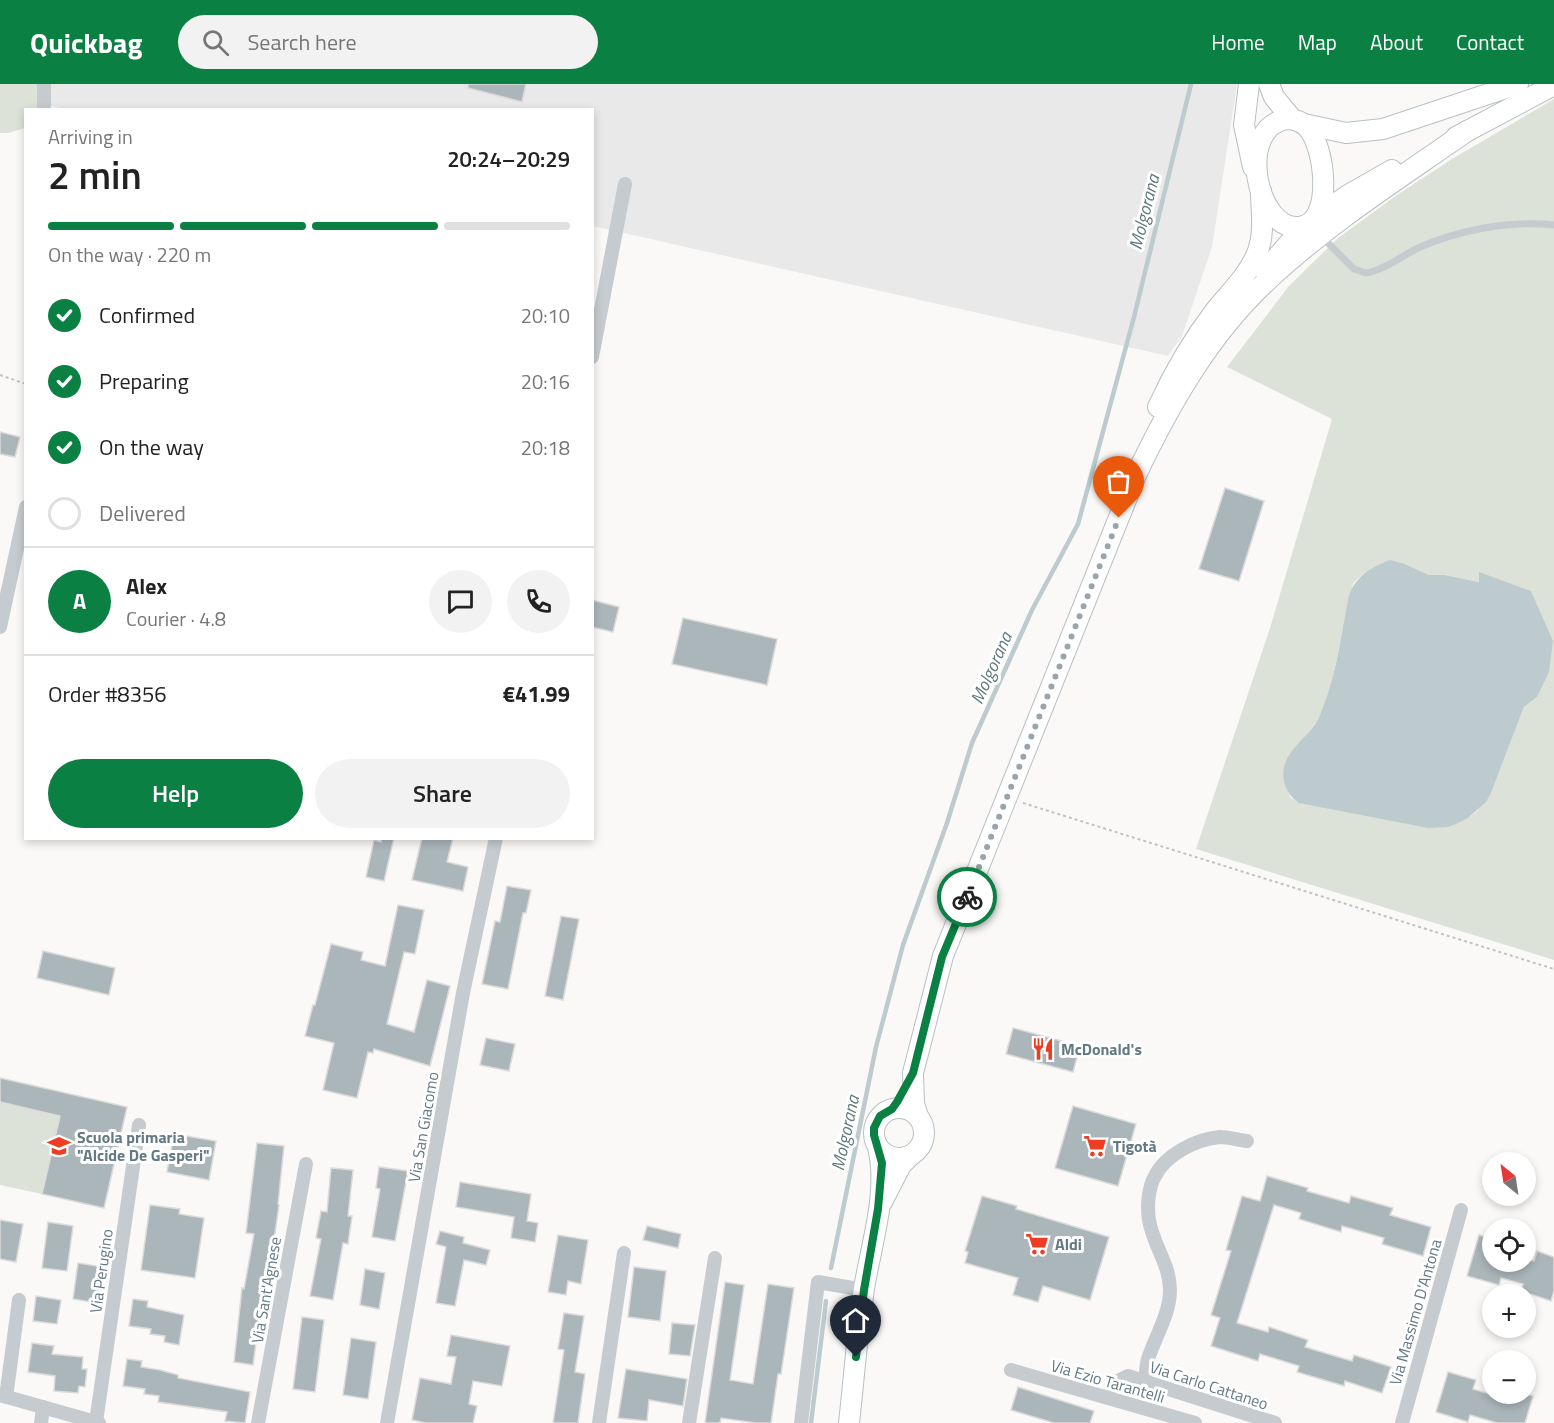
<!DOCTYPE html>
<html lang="en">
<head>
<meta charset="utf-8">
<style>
  body { margin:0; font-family:"Titillium Web",sans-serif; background:#f2f2f2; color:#222; height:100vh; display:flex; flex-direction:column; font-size:22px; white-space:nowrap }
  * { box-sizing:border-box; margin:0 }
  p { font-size:20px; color:#767676 }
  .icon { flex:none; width:33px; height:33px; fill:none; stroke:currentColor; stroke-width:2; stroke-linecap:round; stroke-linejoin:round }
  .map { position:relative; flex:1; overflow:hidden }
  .sheet { position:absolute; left:24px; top:24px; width:570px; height:732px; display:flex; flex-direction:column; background:#fff; border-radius:0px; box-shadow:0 3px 9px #0003 }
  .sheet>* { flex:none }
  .needle { width:39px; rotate:330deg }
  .controls { position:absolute; left:1482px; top:1068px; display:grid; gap:12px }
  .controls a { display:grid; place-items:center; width:54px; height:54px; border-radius:50%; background:#fff; box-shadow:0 3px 9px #0003; font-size:30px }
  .pin { position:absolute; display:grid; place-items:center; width:51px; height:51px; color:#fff; margin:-62px -26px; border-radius:50% 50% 50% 0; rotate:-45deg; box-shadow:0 0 6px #0007 }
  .pin .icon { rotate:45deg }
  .courier { position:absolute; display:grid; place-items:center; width:60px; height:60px; margin:-30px; border:4px solid #0b8043; border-radius:50%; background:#fff; color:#222; box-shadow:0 2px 8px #0007 }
  .head em { font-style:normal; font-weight:600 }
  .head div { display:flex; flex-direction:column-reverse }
  .head { display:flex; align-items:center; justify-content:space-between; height:102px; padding:0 24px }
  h1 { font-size:39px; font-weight:600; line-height:45px }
  .bar { display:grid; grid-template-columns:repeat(4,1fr); gap:9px 6px; align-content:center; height:72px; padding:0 24px }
  .bar i { height:8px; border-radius:4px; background:#e0e0e0 }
  .bar .active { background:#0b8043 }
  .bar p { grid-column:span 4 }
  .line { display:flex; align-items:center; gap:15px; padding:0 24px; border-top:2px solid #e0e0e0 }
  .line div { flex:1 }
  .round { display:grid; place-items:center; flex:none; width:63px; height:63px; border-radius:32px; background:#f2f2f2 }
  ol { padding:0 24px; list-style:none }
  li { display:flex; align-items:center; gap:18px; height:66px }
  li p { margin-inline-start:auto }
  li .icon { padding:6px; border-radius:50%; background:#0b8043; color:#fff; stroke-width:4 }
  li:last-child { color:#767676 }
  li i { width:33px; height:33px; border:3px solid #e0e0e0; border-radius:50% }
  .cta { display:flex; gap:12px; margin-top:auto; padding:12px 24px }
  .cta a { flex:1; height:69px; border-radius:36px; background:#0b8043; color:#fff; font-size:24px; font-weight:600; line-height:69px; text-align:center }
  .cta a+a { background:#f2f2f2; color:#222 }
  header { display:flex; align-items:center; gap:36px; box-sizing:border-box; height:84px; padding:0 30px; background:#0b8043; color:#fff }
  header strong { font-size:28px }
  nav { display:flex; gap:33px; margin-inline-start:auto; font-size:21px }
  .search { width:420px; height:54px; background:#f2f2f2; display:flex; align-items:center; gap:15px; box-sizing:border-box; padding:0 21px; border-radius:33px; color:#767676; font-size:22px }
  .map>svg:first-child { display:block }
</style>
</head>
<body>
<header>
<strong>Quickbag</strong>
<div class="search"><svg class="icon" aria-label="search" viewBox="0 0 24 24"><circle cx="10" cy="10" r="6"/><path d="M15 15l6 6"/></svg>Search here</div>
<nav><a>Home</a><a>Map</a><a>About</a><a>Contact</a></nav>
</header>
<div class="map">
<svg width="1554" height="1339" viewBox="0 0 1554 1339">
  <rect width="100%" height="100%" fill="#faf9f7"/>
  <polygon fill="#e8e9e8" points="44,0 1237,0 1212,163 1182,252 1168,272 593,142 592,26 68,26 44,20"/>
  <g fill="#dce2d8" fill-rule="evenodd">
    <polygon points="0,0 44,0 42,25 26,26 25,44 8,49 0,49"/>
    <path d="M 1554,15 L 1554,876 L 1196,765 L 1270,544 L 1332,335 L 1227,283 L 1289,202 L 1338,154 L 1397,111 L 1452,75 ZM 1405,480 L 1429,491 L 1445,491 L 1480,498 L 1479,489 L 1537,613 L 1524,623 L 1491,709 L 1477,727 L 1468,734 L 1300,719 L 1291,714 L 1284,698 L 1293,668 L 1317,637 L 1329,611 L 1353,500 C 1370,480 1381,482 1405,480 Z"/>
    <polygon points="0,1018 60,1032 42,1110 0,1101"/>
  </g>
  <path fill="#bdcbce" d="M 1390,476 L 1405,480 L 1429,491 L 1445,491 L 1479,498 L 1479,488 L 1531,507 L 1553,557 L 1549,588 L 1537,613 L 1524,623 L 1491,709 L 1486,718 L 1468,734 L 1458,739 L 1448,743 L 1428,744 L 1299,719 C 1287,711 1281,697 1284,683 C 1288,664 1311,651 1319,633 C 1336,595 1341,552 1349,511 C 1357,491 1370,484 1390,476 Z"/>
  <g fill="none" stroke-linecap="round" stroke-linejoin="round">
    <g stroke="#bdcbce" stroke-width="4.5">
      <polyline points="831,1184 876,963 903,861 947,739 972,659 1032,526 1078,440 1134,233 1191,0"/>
      <polyline points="811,1339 826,1217"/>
    </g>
  </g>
  <g fill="#abb6bb" stroke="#dcdbd9" stroke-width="1.5">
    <polygon points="468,0 526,0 522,18 468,4"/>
    <polygon points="0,348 20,353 15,373 0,370"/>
    <polygon points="1225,404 1264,417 1239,497 1199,485"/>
    <polygon points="592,516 619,523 613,548 592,543"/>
    <polygon points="683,534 777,555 767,601 672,580"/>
    <polygon points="381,754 394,754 384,797 366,793 374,756 381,758"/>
    <polygon points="422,754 453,754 447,778 468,783 463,807 412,796"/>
    <polygon points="507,802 531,806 526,829 523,829 508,905 482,900 495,837 500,838"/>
    <polygon points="398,821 424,826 415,870 404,868 387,940 414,948 427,896 450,902 430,982 374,965 373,969 368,968 357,1014 323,1006 334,959 305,952 313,921 315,921 331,860 363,868 361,876 385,882"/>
    <polygon points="561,832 579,835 563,916 545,912"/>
    <polygon points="43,867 115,884 109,911 37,894"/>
    <polygon points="1013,944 1080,962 1073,988 1006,970"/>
    <polygon points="486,954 515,960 509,987 480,981"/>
    <polygon points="0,994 127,1023 104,1124 42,1110 60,1032 0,1018"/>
    <polygon points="1073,1022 1136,1040 1118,1102 1055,1084"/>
    <polygon points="174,1050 216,1057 209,1096 167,1088"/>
    <polygon points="257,1059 284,1062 278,1120 279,1121 272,1170 275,1171 270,1197 266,1196 262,1230 260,1229 253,1281 234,1278 242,1204 244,1205 254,1150 246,1149"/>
    <polygon points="379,1083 408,1087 395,1157 372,1153 380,1105 376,1104"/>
    <polygon points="331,1084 353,1086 348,1132 352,1132 348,1160 343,1159 333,1216 310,1212 321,1155 316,1154 321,1127 327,1128"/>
    <polygon points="1267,1092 1308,1104 1307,1107 1349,1119 1351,1112 1393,1124 1390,1131 1431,1143 1423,1172 1382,1160 1384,1154 1342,1142 1341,1148 1299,1135 1301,1129 1274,1121 1237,1239 1268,1248 1269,1243 1308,1256 1305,1263 1352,1277 1354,1271 1391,1283 1382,1309 1345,1297 1344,1302 1297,1288 1299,1282 1260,1270 1258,1277 1211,1262 1220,1234 1211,1231 1231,1167 1226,1166 1242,1112 1260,1117"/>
    <polygon points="460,1098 531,1110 527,1137 538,1139 535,1158 511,1154 514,1133 456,1123"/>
    <polygon points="982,1112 1017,1122 1016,1125 1109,1153 1090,1216 1043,1202 1038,1218 1013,1211 1018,1194 965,1179 968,1168 965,1167"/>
    <polygon points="150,1121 180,1125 179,1130 204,1134 195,1194 141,1186"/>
    <polygon points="0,1136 23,1140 16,1178 0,1175"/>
    <polygon points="48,1138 73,1142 67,1187 42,1184"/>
    <polygon points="647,1142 681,1150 678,1164 643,1156"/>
    <polygon points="440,1147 464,1153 463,1159 490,1166 486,1181 464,1176 455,1222 436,1219 446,1163 436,1160"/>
    <polygon points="558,1151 588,1156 581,1200 568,1197 566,1211 548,1208"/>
    <polygon points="1479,1151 1492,1155 1492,1178 1526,1178 1526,1175 1534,1177 1537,1167 1554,1173 1554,1207 1551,1217 1521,1207 1523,1200 1501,1194 1499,1201 1467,1192"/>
    <polygon points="78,1179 103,1183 98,1219 73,1215"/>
    <polygon points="634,1183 666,1187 660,1237 628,1233"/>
    <polygon points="365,1185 385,1189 379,1225 360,1221"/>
    <polygon points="725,1198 744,1201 730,1296 753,1300 768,1200 794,1204 781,1290 778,1290 771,1339 756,1339 721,1334 720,1339 705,1339"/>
    <polygon points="36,1212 61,1216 57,1240 33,1237"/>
    <polygon points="133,1215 148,1217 147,1223 184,1231 179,1261 164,1258 165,1252 150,1250 151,1245 129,1242"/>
    <polygon points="564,1229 584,1232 575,1288 585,1290 578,1339 553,1339 564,1266 558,1265"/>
    <polygon points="302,1233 324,1236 315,1308 293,1305"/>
    <polygon points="672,1239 695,1241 690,1272 669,1270"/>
    <polygon points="451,1251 510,1262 502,1302 473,1297 469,1320 477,1322 473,1339 426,1339 412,1336 420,1294 451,1300 456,1273 447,1272"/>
    <polygon points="351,1254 376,1258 368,1315 343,1311"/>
    <polygon points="32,1259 54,1262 52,1270 83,1273 82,1285 87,1285 85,1303 79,1302 78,1309 54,1307 55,1292 28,1288"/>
    <polygon points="127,1275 142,1277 141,1283 160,1286 178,1291 178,1294 250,1308 245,1339 225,1337 227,1328 158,1318 159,1312 144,1310 145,1305 123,1302"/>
    <polygon points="626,1285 687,1295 683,1322 649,1316 647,1337 618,1334"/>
    <polygon points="1448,1288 1476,1296 1473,1305 1503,1314 1504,1310 1523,1310 1533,1312 1525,1339 1497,1339 1470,1331 1468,1338 1436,1328"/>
    <polygon points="1018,1303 1094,1327 1090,1339 1054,1339 1011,1326"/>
  </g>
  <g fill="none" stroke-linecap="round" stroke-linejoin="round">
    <g stroke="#b7bfc2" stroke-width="22">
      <g id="secondary">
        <polyline points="1249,0 1244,41 1253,83"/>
        <polyline points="1269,0 1274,13 1292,35"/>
        <path d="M 1286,35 C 1294,35 1301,37 1307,43 C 1325,61 1335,140 1299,143 C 1257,147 1235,45 1286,35 Z"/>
        <polyline points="1304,40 1346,49 1383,45 1518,0"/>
        <polyline points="1456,53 1554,1"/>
        <polyline points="1318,132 1348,111 1392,86"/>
        <polyline points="1265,187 1304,142"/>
        <path d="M 1158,323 C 1174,288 1192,257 1215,227 C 1230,208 1249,191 1258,167 C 1265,147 1261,128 1261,107"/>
        <circle cx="899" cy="1049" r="25"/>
        <path d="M 918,1032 L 914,1020 L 913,989 L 943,872 L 1136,391 C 1170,320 1210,249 1269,195 C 1329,139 1400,94 1467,47"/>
        <polyline points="882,1118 901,1081 910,1072"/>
        <path d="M 849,1339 C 854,1295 857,1250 864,1205 C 871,1160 889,1109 878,1063"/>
      </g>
    </g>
    <g stroke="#bfc3c5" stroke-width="2" stroke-dasharray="3 3" stroke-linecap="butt">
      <polyline points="0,291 26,300"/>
      <polyline points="1023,719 1554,885"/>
    </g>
    <path stroke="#c5cbce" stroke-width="7" d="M 1322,153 L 1354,185 L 1366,189 C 1384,186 1400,173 1416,165 C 1457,146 1510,136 1554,141"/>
    <g stroke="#c5cbce" stroke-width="14">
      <polyline points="44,26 44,0"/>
      <polyline points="592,273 625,100"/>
      <polyline points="0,543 26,423"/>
      <polyline points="1011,1286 1195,1339"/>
      <path d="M 1145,1298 C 1146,1290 1146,1282 1148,1275 C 1155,1253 1170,1230 1170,1206 C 1170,1180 1153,1161 1149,1136 C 1147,1123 1148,1104 1155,1092 C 1166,1070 1197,1055 1220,1053 C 1228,1053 1238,1056 1247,1057"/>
      <polyline points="0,1311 99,1339"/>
      <polyline points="6,1313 19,1216"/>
      <polyline points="1108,1313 1114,1299 1128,1292 1275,1339"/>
      <polyline points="96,1338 139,1041"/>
      <polyline points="41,1339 43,1323"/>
      <polyline points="258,1339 306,1080"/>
      <polyline points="387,1339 463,909 496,754"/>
      <polyline points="599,1339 624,1169"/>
      <polyline points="689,1339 715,1174"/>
      <polyline points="801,1339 818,1198 864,1206"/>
      <polyline points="1402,1339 1461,1126"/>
    </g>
    <use href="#secondary" stroke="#fff" stroke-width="20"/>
  </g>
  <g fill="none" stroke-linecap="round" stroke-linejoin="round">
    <polyline stroke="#98a6ac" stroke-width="6" stroke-dasharray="0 10.8" points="967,813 1119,434"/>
    <polyline stroke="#0b8043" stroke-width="8" points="856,1273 864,1206 878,1125 882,1079 874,1051 874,1044 880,1032 892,1025 897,1018 913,989 942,873 967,813"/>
  </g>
  <defs>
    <g id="restaurant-bare" transform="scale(1.8)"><path d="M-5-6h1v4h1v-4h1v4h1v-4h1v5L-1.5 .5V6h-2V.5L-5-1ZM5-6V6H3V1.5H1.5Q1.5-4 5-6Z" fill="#ed3e24" stroke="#fff" stroke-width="2.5" paint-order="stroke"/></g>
    <g id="school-bare" transform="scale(1.8)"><path d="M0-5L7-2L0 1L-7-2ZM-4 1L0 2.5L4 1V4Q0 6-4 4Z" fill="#ed3e24" stroke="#fff" stroke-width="2.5" paint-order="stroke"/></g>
    <g id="supermarket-bare" transform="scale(1.8)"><path d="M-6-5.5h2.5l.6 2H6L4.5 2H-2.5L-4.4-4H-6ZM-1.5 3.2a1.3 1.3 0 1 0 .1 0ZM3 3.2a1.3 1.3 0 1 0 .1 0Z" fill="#ed3e24" stroke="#fff" stroke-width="2.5" paint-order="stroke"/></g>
  </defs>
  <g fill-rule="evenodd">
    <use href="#restaurant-bare" x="1043" y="965"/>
    <use href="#school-bare" x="59" y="1062"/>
    <use href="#supermarket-bare" x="1095" y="1062"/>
    <use href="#supermarket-bare" x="1037" y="1160"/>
  </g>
  <g text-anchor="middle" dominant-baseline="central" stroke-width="6" stroke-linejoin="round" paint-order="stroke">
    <g font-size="16" font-weight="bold" fill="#637984" stroke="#fff" text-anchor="start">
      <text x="1061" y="965">McDonald's</text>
      <text x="77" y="1053">Scuola primaria<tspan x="77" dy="18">"Alcide De Gasperi"</tspan></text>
      <text x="1113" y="1062">Tigotà</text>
      <text x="1055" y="1160">Aldi</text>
    </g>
    <g font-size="16" fill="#637984" stroke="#fff">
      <text transform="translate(423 1043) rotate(-80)">Via San Giacomo</text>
      <text transform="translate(101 1187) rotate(-82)">Via Perugino</text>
      <text transform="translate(266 1206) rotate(-80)">Via Sant'Agnese</text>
      <text transform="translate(1415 1228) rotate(-74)">Via Massimo D'Antona</text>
      <text transform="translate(1108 1297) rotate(16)">Via Ezio Tarantelli</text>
      <text transform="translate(1209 1301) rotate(18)">Via Carlo Cattaneo</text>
    </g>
    <g font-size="18" font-style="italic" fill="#5e787d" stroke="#fff">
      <text transform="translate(1144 128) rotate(-76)">Molgorana</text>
      <text transform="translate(991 584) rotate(-66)">Molgorana</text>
      <text transform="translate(845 1049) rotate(-78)">Molgorana</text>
    </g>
  </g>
</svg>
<div class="controls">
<a><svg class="needle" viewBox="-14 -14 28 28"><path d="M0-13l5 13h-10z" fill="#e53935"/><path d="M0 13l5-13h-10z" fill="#767676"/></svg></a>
<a><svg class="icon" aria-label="locate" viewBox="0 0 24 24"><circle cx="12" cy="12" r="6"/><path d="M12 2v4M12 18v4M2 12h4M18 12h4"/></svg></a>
<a>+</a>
<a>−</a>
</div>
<div class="pin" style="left:1119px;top:434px;background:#ea580c"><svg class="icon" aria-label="bag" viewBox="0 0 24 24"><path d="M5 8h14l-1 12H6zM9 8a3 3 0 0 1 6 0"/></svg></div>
<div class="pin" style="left:856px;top:1273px;background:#1f2937"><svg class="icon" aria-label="home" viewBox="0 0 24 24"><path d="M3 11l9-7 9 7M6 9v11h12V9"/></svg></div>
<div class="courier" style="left:967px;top:813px"><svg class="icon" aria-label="bike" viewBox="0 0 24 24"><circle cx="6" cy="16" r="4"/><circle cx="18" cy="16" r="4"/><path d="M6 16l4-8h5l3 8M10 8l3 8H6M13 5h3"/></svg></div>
<section class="sheet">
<div class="head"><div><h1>2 min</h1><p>Arriving in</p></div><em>20:24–20:29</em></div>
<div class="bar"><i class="active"></i><i class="active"></i><i class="active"></i><i></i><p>On the way · 220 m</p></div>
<ol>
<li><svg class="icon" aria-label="check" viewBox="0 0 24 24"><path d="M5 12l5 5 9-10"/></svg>Confirmed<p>20:10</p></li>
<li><svg class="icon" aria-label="check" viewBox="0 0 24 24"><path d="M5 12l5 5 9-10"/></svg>Preparing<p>20:16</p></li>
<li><svg class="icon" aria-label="check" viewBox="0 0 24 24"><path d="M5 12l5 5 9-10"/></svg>On the way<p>20:18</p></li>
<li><i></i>Delivered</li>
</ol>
<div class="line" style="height:108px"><b class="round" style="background:#0b8043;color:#fff">A</b><div><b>Alex</b><p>Courier · 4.8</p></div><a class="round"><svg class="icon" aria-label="chat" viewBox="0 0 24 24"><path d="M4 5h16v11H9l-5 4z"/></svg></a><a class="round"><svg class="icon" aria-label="phone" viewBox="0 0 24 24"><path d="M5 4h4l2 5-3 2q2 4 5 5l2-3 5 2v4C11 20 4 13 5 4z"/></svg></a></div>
<div class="line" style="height:78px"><div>Order #8356</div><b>€41.99</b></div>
<div class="cta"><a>Help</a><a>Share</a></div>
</section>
</div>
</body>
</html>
